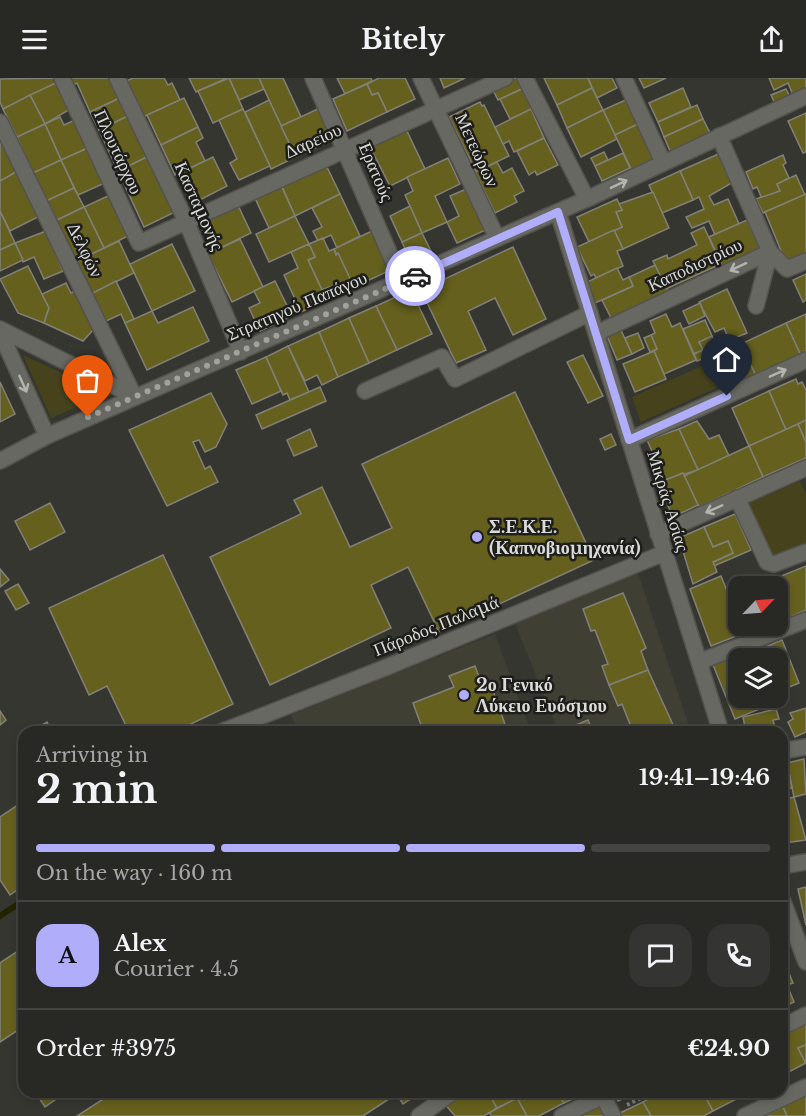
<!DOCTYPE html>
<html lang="en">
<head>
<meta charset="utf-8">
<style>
  body { margin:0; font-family:"Libre Baskerville",serif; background:#343432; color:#f1f3f6; height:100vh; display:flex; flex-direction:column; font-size:22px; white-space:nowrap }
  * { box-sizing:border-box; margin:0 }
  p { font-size:20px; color:#a5a6a7 }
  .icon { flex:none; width:33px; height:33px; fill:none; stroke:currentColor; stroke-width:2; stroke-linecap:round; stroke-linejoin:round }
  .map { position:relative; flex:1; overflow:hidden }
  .panel { position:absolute; left:18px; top:648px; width:770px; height:372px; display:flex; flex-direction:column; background:#282825; border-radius:18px; box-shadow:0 3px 9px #0003,0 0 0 2px #444442 }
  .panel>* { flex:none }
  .needle { width:39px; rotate:65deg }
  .fabs { position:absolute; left:728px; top:498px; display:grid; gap:12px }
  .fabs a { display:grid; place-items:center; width:60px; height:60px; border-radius:12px; background:#282825; box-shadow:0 3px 9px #0003,0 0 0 2px #444442; font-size:30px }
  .pin { position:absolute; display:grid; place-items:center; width:51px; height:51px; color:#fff; margin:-62px -26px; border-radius:50% 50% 50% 0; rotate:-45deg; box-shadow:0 0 6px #0007 }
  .pin .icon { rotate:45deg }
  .courier { position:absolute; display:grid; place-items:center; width:60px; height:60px; margin:-30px; border:4px solid #b0aefa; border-radius:50%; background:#fff; color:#222; box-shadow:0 2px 8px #0007 }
  .head em { font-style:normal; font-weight:700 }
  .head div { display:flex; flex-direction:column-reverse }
  .head { display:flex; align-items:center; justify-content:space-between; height:102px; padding:0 18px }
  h1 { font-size:39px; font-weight:700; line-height:45px }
  .bar { display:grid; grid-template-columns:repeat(4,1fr); gap:9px 6px; align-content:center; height:72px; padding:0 18px }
  .bar i { height:8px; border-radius:4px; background:#444442 }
  .bar .selected { background:#b0aefa }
  .bar p { grid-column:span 4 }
  .line { display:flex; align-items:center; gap:15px; padding:0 18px; border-top:2px solid #444442 }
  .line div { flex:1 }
  .round { display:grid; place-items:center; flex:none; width:63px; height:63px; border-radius:18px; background:#343432 }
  header { display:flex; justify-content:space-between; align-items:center; height:78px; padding:0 18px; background:#282825; font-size:27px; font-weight:700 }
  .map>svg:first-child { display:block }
</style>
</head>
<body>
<header><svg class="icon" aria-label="menu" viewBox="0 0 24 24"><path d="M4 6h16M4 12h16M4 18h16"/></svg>Bitely<svg class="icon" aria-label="share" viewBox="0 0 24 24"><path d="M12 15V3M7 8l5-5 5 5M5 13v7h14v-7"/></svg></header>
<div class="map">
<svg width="806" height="1038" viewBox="0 0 806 1038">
  <rect width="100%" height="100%" fill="#363631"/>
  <g fill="#403f34">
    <polygon points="638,495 691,654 559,654 515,546"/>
    <polygon points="495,556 531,654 298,654 291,637"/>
  </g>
  <g fill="#46431c">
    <polygon points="23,277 106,316 51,340"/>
    <polygon points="718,281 729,304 641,344 632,319"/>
    <polygon points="800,403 806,416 806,468 771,480 747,426"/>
  </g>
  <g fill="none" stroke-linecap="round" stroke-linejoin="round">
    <polyline stroke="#252200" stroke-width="6" points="0,838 24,822"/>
  </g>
  <g fill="#65601e" stroke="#81817a" stroke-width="1.5">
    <polygon points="57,0 59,4 3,31 0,24 0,1"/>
    <polygon points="69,0 115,0 124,18 90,34 77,5 73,7"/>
    <polygon points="133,0 164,0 168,7 172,5 180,22 141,40 124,4"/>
    <polygon points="189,0 227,0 196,14"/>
    <polygon points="229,0 259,0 264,11 239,22"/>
    <polygon points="229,0 243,31 213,45 198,13"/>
    <polygon points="259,0 283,0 301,39 281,48"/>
    <polygon points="337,0 371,0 372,3 345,16"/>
    <polygon points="379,0 405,0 415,21 387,34 378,15 372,17 367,6"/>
    <polygon points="440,0 465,0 444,10"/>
    <polygon points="514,0 519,0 524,10 498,22 492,10"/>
    <polygon points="544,0 588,0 592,10 557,27"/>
    <polygon points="588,0 612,0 617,10 597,20"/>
    <polygon points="639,0 666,0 644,10"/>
    <polygon points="769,0 806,0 806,11 793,17 788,5 774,12"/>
    <polygon points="60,3 72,30 45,46 30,17"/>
    <polygon points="367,6 372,17 378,15 387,34 347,53 333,21"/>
    <polygon points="524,10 534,30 510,41 500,21"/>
    <polygon points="592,10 603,32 567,50 557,27"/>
    <polygon points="683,10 691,29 658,44 649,25"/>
    <polygon points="786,11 790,19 775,26 771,17"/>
    <polygon points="30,17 45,46 17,59 3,31"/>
    <polygon points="124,18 132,36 99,52 90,34"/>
    <polygon points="184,20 198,49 161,67 147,37"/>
    <polygon points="630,20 642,44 615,57 603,32"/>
    <polygon points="269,22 296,79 271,91 245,34"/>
    <polygon points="480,24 482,28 484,27 509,78 476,94 449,39"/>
    <polygon points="697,27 703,41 664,59 658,44"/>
    <polygon points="322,29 337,60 296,79 281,48"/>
    <polygon points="243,31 270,88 239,102 230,85 237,81 219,42"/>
    <polygon points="531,31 544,60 514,74 509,63 503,66 495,49"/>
    <polygon points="603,32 617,61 581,79 567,50"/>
    <polygon points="806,35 806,74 803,75 788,43"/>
    <polygon points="132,36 151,77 118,93 99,52"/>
    <polygon points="60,39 64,47 77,41 90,69 61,82 45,46"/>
    <polygon points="703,41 710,55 670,73 664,59"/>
    <polygon points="45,46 61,82 33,95 17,59"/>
    <polygon points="638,46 660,80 632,93 615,57"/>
    <polygon points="198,49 203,60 196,64 205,83 175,97 161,67"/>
    <polygon points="406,51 425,91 390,108 370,69"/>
    <polygon points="544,60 558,87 537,97 535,93 529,97 517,73"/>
    <polygon points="0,62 16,94 0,103"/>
    <polygon points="88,70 105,105 78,117 61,82"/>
    <polygon points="604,74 608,82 595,88 591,80"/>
    <polygon points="723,74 735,103 709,118 714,127 728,121 739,146 715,157 709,143 692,150 686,139 704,131 699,119 693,122 680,93"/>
    <polygon points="623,75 630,90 602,103 595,88"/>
    <polygon points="151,77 177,133 144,149 118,93"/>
    <polygon points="783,77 786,85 783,87 789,100 777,106 780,113 762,121 757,109 753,111 746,94"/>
    <polygon points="213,79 227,108 194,125 180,95"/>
    <polygon points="448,80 460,106 435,118 447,144 422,155 405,117 413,113 407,99"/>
    <polygon points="61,82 74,110 46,123 33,95"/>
    <polygon points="497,84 503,95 512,90 524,113 514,118 517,124 495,135 475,94"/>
    <polygon points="325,85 340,116 295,138 281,106"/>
    <polygon points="680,93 693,122 662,135 649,107"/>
    <polygon points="16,94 38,139 10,153 0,133 0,103"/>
    <polygon points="796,97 805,117 763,135 756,121 780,113 777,106"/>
    <polygon points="280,105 295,138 269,150 253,116"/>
    <polygon points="471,109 490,150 457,165 447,144 459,138 450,118"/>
    <polygon points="74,110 84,129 55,143 46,123"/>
    <polygon points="653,114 669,150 623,171 614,152 622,149 616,134 622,132 619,126"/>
    <polygon points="340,116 360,158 337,170 331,157 318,163 313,153 322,149 312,130"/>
    <polygon points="806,116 806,178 792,184 784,180 765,134"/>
    <polygon points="110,117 130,157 104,170 84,129"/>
    <polygon points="617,121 622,132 616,134 622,149 589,164 577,139"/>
    <polygon points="236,123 251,155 216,172 200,141"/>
    <polygon points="410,128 422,155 402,164 390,138"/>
    <polygon points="84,129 104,170 75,184 55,143"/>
    <polygon points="0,133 15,165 0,172"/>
    <polygon points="295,138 309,166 269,184 256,156"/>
    <polygon points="747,142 761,173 729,188 728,185 722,188 709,159"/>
    <polygon points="704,149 721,186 666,211 653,183 667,177 668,181 697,167 691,155"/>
    <polygon points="374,152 393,191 354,209 334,171"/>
    <polygon points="614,152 623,171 617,173 623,188 596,200 594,196 591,198 577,169"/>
    <polygon points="46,153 63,193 44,201 34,179 23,184 15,165"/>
    <polygon points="422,155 433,177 412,186 402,164"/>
    <polygon points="323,160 329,173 334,171 336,177 338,175 354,209 334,219 330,209 322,212 308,182 315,179 309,166"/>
    <polygon points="240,161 263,209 232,224 208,176"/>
    <polygon points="119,163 134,195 91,216 75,184"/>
    <polygon points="15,165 23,182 0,193 0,172"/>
    <polygon points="172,166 195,213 152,233 130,186"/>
    <polygon points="309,166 315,179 308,182 322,212 330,209 334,219 301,234 284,197 298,190 291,174"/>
    <polygon points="513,169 546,241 513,257 495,220 468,233 486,272 456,285 421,212"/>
    <polygon points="655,187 668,214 611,240 602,222 633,208 629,199"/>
    <polygon points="28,188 49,230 44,245 18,235 0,201"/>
    <polygon points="617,190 623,202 629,199 633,208 595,225 585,205"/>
    <polygon points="806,196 806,222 803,224 793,202"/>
    <polygon points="116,203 134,241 125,245 121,236 104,244 91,216"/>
    <polygon points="275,203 292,238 260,253 249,230 260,225 254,213"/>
    <polygon points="66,205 71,215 75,213 93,252 83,263 44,245 49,230 42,216"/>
    <polygon points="727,211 747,255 729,262 724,250 715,254 699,224"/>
    <polygon points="411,212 432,256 397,272 376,228"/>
    <polygon points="700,225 705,238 689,246 683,233"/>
    <polygon points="376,228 397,272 369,285 349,240"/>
    <polygon points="193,229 209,263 147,292 125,245 152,233 158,245"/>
    <polygon points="666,236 672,249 680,245 696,282 664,296 654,273 657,271 651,257 655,255 650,243"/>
    <polygon points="806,236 806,273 800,276 786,245"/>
    <polygon points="349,240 369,285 338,299 319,254"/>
    <polygon points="705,242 712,258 699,264 703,272 694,276 683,251"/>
    <polygon points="786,245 802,280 757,300 741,266"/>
    <polygon points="621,252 632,276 617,282 607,258"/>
    <polygon points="319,254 338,299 322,307 317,297 305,303 288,268"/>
    <polygon points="638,255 644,270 632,276 625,260"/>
    <polygon points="651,257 657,271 650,274 644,260"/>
    <polygon points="712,258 719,274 697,283 694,276 703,272 699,264"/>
    <polygon points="741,266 757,300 736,310 720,276"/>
    <polygon points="288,268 309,314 290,322 287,315 283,317 266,279"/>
    <polygon points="654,273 666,301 635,314 623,286"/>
    <polygon points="583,277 603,318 588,325 567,284"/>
    <polygon points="266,279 281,313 252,326 236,292"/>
    <polygon points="796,301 798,306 802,304 806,312 806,342 786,352 769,313"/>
    <polygon points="0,304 15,336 0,344"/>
    <polygon points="320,309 326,323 262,351 256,337"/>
    <polygon points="769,313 786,352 749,368 732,330"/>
    <polygon points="515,314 594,482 439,554 408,489 371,507 391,550 270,607 210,479 301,436 294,422 322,409 350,469 392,450 362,386"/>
    <polygon points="211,315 227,346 216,369 205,374 199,362 193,364 205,391 210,388 218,404 167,428 129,352"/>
    <polygon points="806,342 806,365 798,346"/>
    <polygon points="697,343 709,361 719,357 729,378 698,392 679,351"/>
    <polygon points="798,346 806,365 806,380 763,399 749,368"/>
    <polygon points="310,351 317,368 294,378 287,362"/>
    <polygon points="679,351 698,392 665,402 647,362"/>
    <polygon points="611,356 616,367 605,372 600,361"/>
    <polygon points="749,368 763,399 699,429 684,398"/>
    <polygon points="683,395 698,427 673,439 658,405"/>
    <polygon points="50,425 65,454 30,472 15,443"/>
    <polygon points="735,436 751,472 714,488 713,484 733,475 728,463 713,469 704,449"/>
    <polygon points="704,449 713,469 728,463 733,475 713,484 717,494 693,506 679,460"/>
    <polygon points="163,477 233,626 174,654 129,654 107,608 89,617 49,530"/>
    <polygon points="806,488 806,532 777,545 777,508 759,507"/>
    <polygon points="0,491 9,502 0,509"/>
    <polygon points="721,498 738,540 738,548 741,548 744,555 711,568 690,511"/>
    <polygon points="18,506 29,525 16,532 5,513"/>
    <polygon points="738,509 738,540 727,514"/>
    <polygon points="623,515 646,570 641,573 648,592 609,607 602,588 608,586 595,552 591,553 583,531"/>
    <polygon points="741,548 770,548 745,558"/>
    <polygon points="782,562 799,605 777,614 777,580 747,580 746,577"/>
    <polygon points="745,574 747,580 738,580 738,620 763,620 767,628 735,641 713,587"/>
    <polygon points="475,588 483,610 491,607 507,652 419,654 421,647 413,625 454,609 449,598"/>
    <polygon points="648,592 674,649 668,651 669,654 633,654 622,626 618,628 609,607"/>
    <polygon points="806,630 806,654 795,659 788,644 793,641 790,635"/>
    <polygon points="776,631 779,641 773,642 776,654 746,654 743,639"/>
    <polygon points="0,633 6,642 0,647"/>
    <polygon points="588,642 593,654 573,654 571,649"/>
    <polygon points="47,644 52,654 30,654"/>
    <polygon points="804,681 806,716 794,719 787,685"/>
    <polygon points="787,685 792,710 782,712 782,687"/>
    <polygon points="794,719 806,762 785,765 782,752 782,722"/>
    <polygon points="24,723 24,807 10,817 0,802 0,739"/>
    <polygon points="806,809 806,847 798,811"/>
    <polygon points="24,869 24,948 0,964 0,885"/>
    <polygon points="782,878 793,905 787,907 794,924 782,930"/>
    <polygon points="806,942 806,967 798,970 806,985 785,996 782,988 782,955"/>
    <polygon points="806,967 806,986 798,970"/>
    <polygon points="35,1014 64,1014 65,1015 45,1029"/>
    <polygon points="114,1014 389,1014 392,1019 363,1038 77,1038"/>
    <polygon points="395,1014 421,1014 403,1026"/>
    <polygon points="457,1014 488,1014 497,1030 484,1038 455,1038 443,1024"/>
    <polygon points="488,1014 530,1014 497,1030"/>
    <polygon points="530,1014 558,1014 564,1025 539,1038 527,1038 517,1020"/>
    <polygon points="558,1014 588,1014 564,1025"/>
    <polygon points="613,1014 638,1014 618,1023"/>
    <polygon points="661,1014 703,1014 713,1033 704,1038 651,1038 643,1024"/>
    <polygon points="703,1014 750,1014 713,1033"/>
    <polygon points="806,1016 806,1038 787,1038 781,1025"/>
    <polygon points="517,1020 527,1038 492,1038 489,1035"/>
    <polygon points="598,1024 606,1038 573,1038"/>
    <polygon points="643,1024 651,1038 621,1038 620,1035"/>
    <polygon points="783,1029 787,1038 765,1038"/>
  </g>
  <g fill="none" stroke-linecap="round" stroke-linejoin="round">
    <g stroke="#53524e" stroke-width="18">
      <g id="street">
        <polyline points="62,0 139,165 505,0"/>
        <polyline points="117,0 186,143 241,274"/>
        <polyline points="313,0 402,204"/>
        <polyline points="421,0 497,160"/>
        <polyline points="525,0 587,121"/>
        <polyline points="624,0 663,84"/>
        <polyline points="0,44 134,318"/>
        <polyline points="719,58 770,174 756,228"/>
        <polyline points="0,251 134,318"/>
        <polyline points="597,255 770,174 787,191 806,183"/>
        <polyline points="365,313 442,279 455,301 590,235"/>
        <polyline points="629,362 806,282"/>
        <polyline points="0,383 47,358"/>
        <polyline points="737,420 767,484 774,486 806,474"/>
        <polyline points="658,456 806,390"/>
        <polyline points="699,584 806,542"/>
        <polyline points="221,654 387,589 664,475"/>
        <polyline points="782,673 806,669"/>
        <polyline points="782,788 806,784"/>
        <polyline points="782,949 806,937"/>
        <polyline points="601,1014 613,1038"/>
        <polyline points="419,1038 453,1014"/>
        <polyline points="562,1038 603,1018"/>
        <polyline points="745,1038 806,1009"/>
      </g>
    </g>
    <g stroke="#53524e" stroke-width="18">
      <g id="secondary">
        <polyline points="558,134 721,654"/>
        <polyline points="0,254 47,358 587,121 806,18"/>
        <polyline points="782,821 806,884"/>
      </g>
    </g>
    <polyline stroke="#7c7c78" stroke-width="4" stroke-dasharray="3 3" stroke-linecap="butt" points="627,1027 653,1014"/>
    <use href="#street" stroke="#686862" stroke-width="15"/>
    <use href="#secondary" stroke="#686862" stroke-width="15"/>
  </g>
  <defs><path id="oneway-shaft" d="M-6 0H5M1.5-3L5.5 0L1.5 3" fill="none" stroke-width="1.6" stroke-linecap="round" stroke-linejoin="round" transform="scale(1.5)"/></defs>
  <g stroke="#b3b3af">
    <use href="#oneway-shaft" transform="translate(619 106) rotate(-26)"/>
    <use href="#oneway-shaft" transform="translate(738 189) rotate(155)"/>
    <use href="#oneway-shaft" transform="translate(778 295) rotate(-24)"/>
    <use href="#oneway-shaft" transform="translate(23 306) rotate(66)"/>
    <use href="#oneway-shaft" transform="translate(714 431) rotate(156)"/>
  </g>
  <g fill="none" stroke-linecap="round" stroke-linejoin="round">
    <polyline stroke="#a1a19e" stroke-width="6" stroke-dasharray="0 10.8" points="88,339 415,198"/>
    <polyline stroke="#b0aefa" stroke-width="8" points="415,198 558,134 629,362 727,318"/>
  </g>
  <g fill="#b0aefa" stroke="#1d1d1b" stroke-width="2">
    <circle cx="477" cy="459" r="6"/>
    <circle cx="464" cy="617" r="6"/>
  </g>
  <g text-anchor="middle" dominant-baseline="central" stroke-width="5" stroke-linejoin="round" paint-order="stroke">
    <g font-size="18" fill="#dbdbd8" stroke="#1d1d1b">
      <text transform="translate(313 63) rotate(-24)">Δαρείου</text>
      <text transform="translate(477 72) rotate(65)">Μετεώρων</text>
      <text transform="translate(118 74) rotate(65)">Πλουτάρχου</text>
      <text transform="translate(376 94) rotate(67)">Ερατούς</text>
      <text transform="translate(199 128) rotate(66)">Κασταμονής</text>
      <text transform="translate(85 172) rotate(64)">Δελφών</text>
      <text transform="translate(695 187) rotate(-25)">Καποδιστρίου</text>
      <text transform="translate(297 228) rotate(-23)">Στρατηγού Παπάγου</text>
      <text transform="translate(668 423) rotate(73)">Μικράς Ασίας</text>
      <text transform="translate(436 548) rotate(-22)">Πάροδος Παλαμά</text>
    </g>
    <g font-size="18" font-weight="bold" fill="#dbdbd8" stroke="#1d1d1b" text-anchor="start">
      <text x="489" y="449">Σ.Ε.Κ.Ε.<tspan x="489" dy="21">(Καπνοβιομηχανία)</tspan></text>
      <text x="476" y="607">2ο Γενικό<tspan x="476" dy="21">Λύκειο Ευόσμου</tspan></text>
    </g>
  </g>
</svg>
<div class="fabs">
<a><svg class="needle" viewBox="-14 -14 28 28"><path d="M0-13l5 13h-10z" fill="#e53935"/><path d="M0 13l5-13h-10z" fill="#a5a6a7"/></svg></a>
<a><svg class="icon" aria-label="layers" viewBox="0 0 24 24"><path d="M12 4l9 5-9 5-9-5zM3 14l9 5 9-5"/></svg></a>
</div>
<div class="pin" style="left:88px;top:339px;background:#ea580c"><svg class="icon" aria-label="bag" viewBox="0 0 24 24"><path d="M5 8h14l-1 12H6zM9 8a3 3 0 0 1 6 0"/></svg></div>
<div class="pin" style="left:727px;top:318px;background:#1f2937"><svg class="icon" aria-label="home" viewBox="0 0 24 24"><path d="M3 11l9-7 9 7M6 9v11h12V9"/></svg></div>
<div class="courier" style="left:415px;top:198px"><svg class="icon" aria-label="car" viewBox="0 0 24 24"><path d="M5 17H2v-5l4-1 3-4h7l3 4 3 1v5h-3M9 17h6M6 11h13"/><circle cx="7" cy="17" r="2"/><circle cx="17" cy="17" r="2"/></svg></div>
<section class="panel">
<div class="head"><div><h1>2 min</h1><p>Arriving in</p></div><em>19:41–19:46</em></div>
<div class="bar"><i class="selected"></i><i class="selected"></i><i class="selected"></i><i></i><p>On the way · 160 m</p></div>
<div class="line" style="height:108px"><b class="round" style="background:#b0aefa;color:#111">A</b><div><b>Alex</b><p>Courier · 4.5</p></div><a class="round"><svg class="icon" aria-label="chat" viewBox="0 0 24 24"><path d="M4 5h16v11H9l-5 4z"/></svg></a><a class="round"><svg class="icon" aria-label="phone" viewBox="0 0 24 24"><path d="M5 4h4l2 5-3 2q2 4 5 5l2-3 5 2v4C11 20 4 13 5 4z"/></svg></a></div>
<div class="line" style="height:78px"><div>Order #3975</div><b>€24.90</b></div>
</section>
</div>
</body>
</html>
